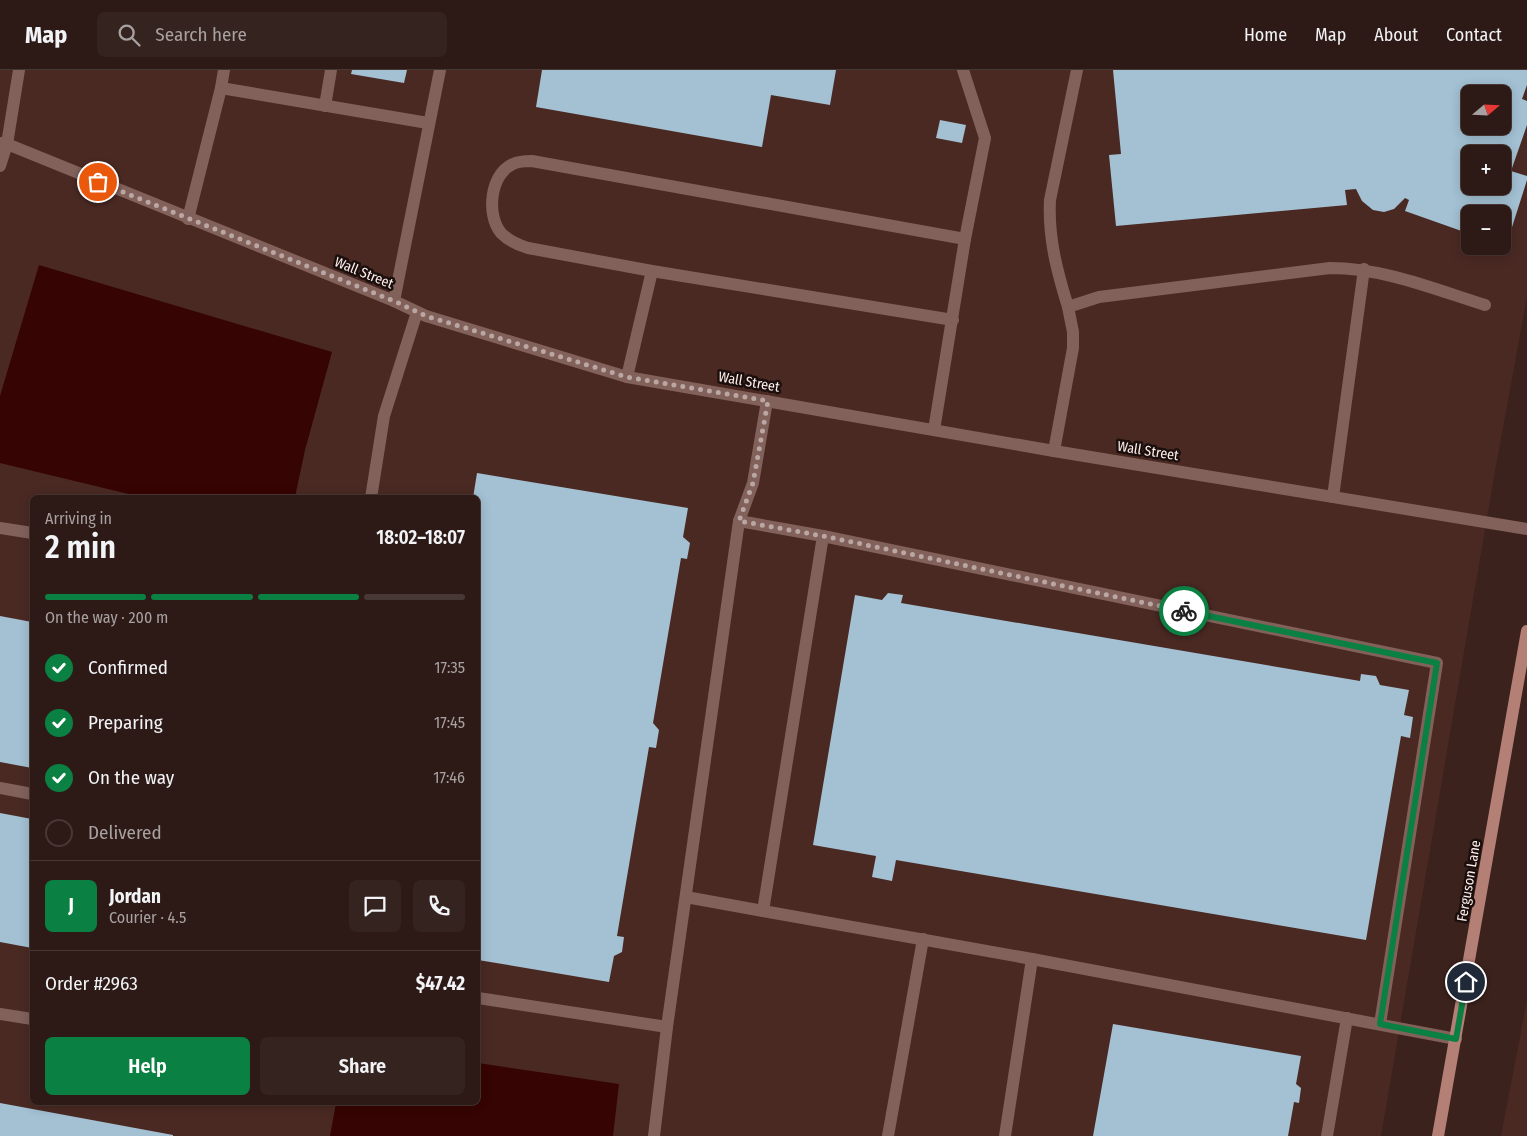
<!DOCTYPE html>
<html lang="en">
<head>
<meta charset="utf-8">
<style>
  body { margin:0; font-family:"Fira Sans Condensed",sans-serif; background:#35231f; color:#f1f3f6; height:100vh; display:flex; flex-direction:column; font-size:19px; white-space:nowrap }
  * { box-sizing:border-box; margin:0 }
  p { font-size:16px; color:#a7a1a1 }
  .icon { flex:none; width:28px; height:28px; fill:none; stroke:currentColor; stroke-width:2; stroke-linecap:round; stroke-linejoin:round }
  .map { position:relative; flex:1; overflow:hidden }
  .panel { position:absolute; left:30px; top:425px; width:450px; height:610px; display:flex; flex-direction:column; background:#2d1a16; border-radius:8px; box-shadow:0 2px 12px #0003,0 0 0 1px #483835 }
  .panel>* { flex:none }
  .needle { width:32px; rotate:71deg }
  .fabs { position:absolute; left:1461px; top:15px; display:grid; gap:10px }
  .fabs a { display:grid; place-items:center; width:50px; height:50px; border-radius:8px; background:#2d1a16; box-shadow:0 2px 12px #0003,0 0 0 1px #483835; font-size:25px }
  .pin { position:absolute; display:grid; place-items:center; width:42px; height:42px; color:#fff; margin:-21px; border:2px solid #fff; border-radius:50%; box-shadow:0 1px 5px #0007 }
  .courier { position:absolute; display:grid; place-items:center; width:50px; height:50px; margin:-25px; border:4px solid #0b8043; border-radius:50%; background:#fff; color:#222; box-shadow:0 1px 6px #0007 }
  .overview em { font-style:normal; font-weight:600 }
  .overview div { display:flex; flex-direction:column-reverse }
  .overview { display:flex; align-items:center; justify-content:space-between; height:85px; padding:0 15px }
  h1 { font-size:32px; font-weight:600; line-height:38px }
  .bar { display:grid; grid-template-columns:repeat(4,1fr); gap:8px 5px; align-content:center; height:60px; padding:0 15px }
  .bar i { height:6px; border-radius:4px; background:#483835 }
  .bar .current { background:#0b8043 }
  .bar p { grid-column:span 4 }
  .line { display:flex; align-items:center; gap:12px; padding:0 15px; border-top:1px solid #483835 }
  .line div { flex:1 }
  .round { display:grid; place-items:center; flex:none; width:52px; height:52px; border-radius:8px; background:#35231f }
  ol { padding:0 15px; list-style:none }
  li { display:flex; align-items:center; gap:15px; height:55px }
  li p { margin-inline-start:auto }
  li .icon { padding:5px; border-radius:50%; background:#0b8043; color:#fff; stroke-width:4 }
  li:last-child { color:#a7a1a1 }
  li i { width:28px; height:28px; border:2px solid #483835; border-radius:50% }
  .cta { display:flex; gap:10px; margin-top:auto; padding:10px 15px }
  .cta a { flex:1; height:58px; border-radius:8px; background:#0b8043; color:#fff; font-size:20px; font-weight:600; line-height:58px; text-align:center }
  .cta a+a { background:#35231f; color:#f1f3f6 }
  header { display:flex; align-items:center; gap:30px; box-sizing:border-box; height:70px; padding:0 25px; background:#2d1a16; border-bottom:1px solid #483835 }
  header strong { font-size:24px }
  nav { display:flex; gap:28px; margin-inline-start:auto; font-size:18px }
  .search { width:350px; height:45px; background:#35231f; display:flex; align-items:center; gap:12px; box-sizing:border-box; padding:0 18px; border-radius:8px; color:#a7a1a1; font-size:19px }
  .map>svg:first-child { display:block }
</style>
</head>
<body>
<header>
<strong>Map</strong>
<div class="search"><svg class="icon" aria-label="search" viewBox="0 0 24 24"><circle cx="10" cy="10" r="6"/><path d="M15 15l6 6"/></svg>Search here</div>
<nav><a>Home</a><a>Map</a><a>About</a><a>Contact</a></nav>
</header>
<div class="map">
<svg width="1527" height="1066" viewBox="0 0 1527 1066">
  <rect width="100%" height="100%" fill="#3c221d"/>
  <g fill="#4a2923" fill-rule="evenodd">
    <path d="M 0,0 L 1527,0 L 1527,227 L 1495,401 L 1381,1066 L 0,1066 ZM 1470,24 L 1502,24 L 1502,56 L 1470,56 ZM 1470,84 L 1502,84 L 1502,116 L 1470,116 ZM 1470,144 L 1502,144 L 1502,176 L 1470,176 ZM 32,428 L 478,428 L 478,1032 L 32,1032 Z"/>
    <polygon points="1527,930 1527,1066 1501,1066"/>
  </g>
  <g fill="#360402">
    <polygon points="39,195 332,282 305,380 295,427 141,427 0,393 0,326"/>
    <polygon points="478,993 619,1014 613,1066 330,1066 336,1033 478,1032"/>
  </g>
  <g fill="#a3c1d3" fill-rule="evenodd">
    <polygon points="352,0 407,0 404,13 351,4"/>
    <polygon points="542,0 836,0 830,35 771,25 762,77 536,37"/>
    <path d="M 1113,0 L 1527,0 L 1527,15 L 1522,29 L 1527,31 L 1527,55 L 1511,101 L 1527,106 L 1527,110 L 1506,176 L 1502,174 L 1502,144 L 1470,144 L 1470,164 L 1405,141 L 1409,130 L 1405,128 L 1394,139 L 1384,142 L 1373,140 L 1362,131 L 1356,119 L 1345,120 L 1347,135 L 1116,156 L 1109,85 L 1121,84 ZM 1470,24 L 1502,24 L 1502,56 L 1470,56 ZM 1470,84 L 1502,84 L 1502,116 L 1470,116 Z"/>
    <polygon points="940,50 966,55 962,73 936,68"/>
    <polygon points="477,403 688,438 683,467 690,473 687,489 681,488 653,653 659,660 656,678 649,677 617,866 624,867 622,882 614,886 609,912 478,890 478,428 473,428"/>
    <polygon points="888,523 903,525 901,533 1360,611 1361,604 1376,606 1380,615 1409,620 1404,645 1413,647 1410,668 1401,666 1366,870 896,790 892,811 872,807 876,786 813,775 855,525 882,530"/>
    <polygon points="0,546 32,552 32,698 0,692"/>
    <polygon points="0,743 32,749 32,878 0,872"/>
    <polygon points="1113,954 1301,986 1296,1014 1301,1018 1299,1033 1294,1032 1288,1066 1093,1066"/>
    <polygon points="0,1033 173,1065 173,1066 0,1066"/>
  </g>
  <g fill="none" stroke-linecap="round" stroke-linejoin="round">
    <g stroke="#82615b" stroke-width="12">
      <polyline points="963,0 985,68 965,169"/>
      <polyline points="221,18 428,53"/>
      <polyline points="325,36 331,0"/>
      <polyline points="0,96 7,74 19,0"/>
      <polyline points="188,149 221,18 224,0"/>
      <polyline points="394,231 440,0"/>
      <path d="M 1068,237 C 1057,201 1048,168 1050,130 L 1077,0"/>
      <polyline points="627,307 652,201"/>
      <path d="M 934,360 L 965,169 L 532,91 C 526,91 519,91 513,94 C 490,104 486,145 501,163 C 509,171 518,175 528,178 L 652,201 L 953,250"/>
      <path d="M 1054,381 L 1073,278 L 1073,262 L 1068,237 L 1099,227 L 1330,198 C 1384,198 1434,219 1485,235"/>
      <polyline points="1333,427 1364,199"/>
      <polyline points="371,428 384,346 417,242"/>
      <polyline points="739,451 823,466 1437,593 1380,954"/>
      <polyline points="0,458 32,463"/>
      <polyline points="823,466 763,841 1032,889"/>
      <polyline points="0,718 32,724"/>
      <polyline points="686,827 763,841"/>
      <polyline points="478,928 667,957 739,451 753,413 767,331"/>
      <polyline points="0,944 32,949"/>
      <polyline points="654,1066 667,957"/>
      <polyline points="888,1066 923,869"/>
      <polyline points="1005,1066 1032,889 1456,969"/>
      <polyline points="1327,1066 1347,948"/>
    </g>
    <polyline stroke="#82615b" stroke-width="12" points="0,73 7,74 394,231 426,246 627,307 1054,381 1527,459"/>
    <polyline stroke="#b48076" stroke-width="12" points="1438,1066 1527,561"/>
  </g>
  <g fill="none" stroke-linecap="round" stroke-linejoin="round">
    <polyline stroke="#baa7a4" stroke-width="5" stroke-dasharray="0 9" points="98,112 394,231 426,246 627,307 768,331 753,413 739,451 823,466 1184,541"/>
    <polyline stroke="#0b8043" stroke-width="6" points="1184,541 1437,593 1380,954 1456,969 1466,912"/>
  </g>
  <g text-anchor="middle" dominant-baseline="central" stroke-width="5" stroke-linejoin="round" paint-order="stroke">
    <g font-size="14" fill="#feefec" stroke="#1b0f0d">
      <text transform="translate(364 203) rotate(22)">Wall Street</text>
      <text transform="translate(749 312) rotate(10)">Wall Street</text>
      <text transform="translate(1148 381) rotate(9)">Wall Street</text>
      <text transform="translate(1469 811) rotate(-80)">Ferguson Lane</text>
    </g>
  </g>
</svg>
<div class="fabs">
<a><svg class="needle" viewBox="-14 -14 28 28"><path d="M0-13l5 13h-10z" fill="#e53935"/><path d="M0 13l5-13h-10z" fill="#a7a1a1"/></svg></a>
<a>+</a>
<a>−</a>
</div>
<div class="pin" style="left:98px;top:112px;background:#ea580c"><svg class="icon" aria-label="bag" viewBox="0 0 24 24"><path d="M5 8h14l-1 12H6zM9 8a3 3 0 0 1 6 0"/></svg></div>
<div class="pin" style="left:1466px;top:912px;background:#1f2937"><svg class="icon" aria-label="home" viewBox="0 0 24 24"><path d="M3 11l9-7 9 7M6 9v11h12V9"/></svg></div>
<div class="courier" style="left:1184px;top:541px"><svg class="icon" aria-label="bike" viewBox="0 0 24 24"><circle cx="6" cy="16" r="4"/><circle cx="18" cy="16" r="4"/><path d="M6 16l4-8h5l3 8M10 8l3 8H6M13 5h3"/></svg></div>
<section class="panel">
<div class="overview"><div><h1>2 min</h1><p>Arriving in</p></div><em>18:02–18:07</em></div>
<div class="bar"><i class="current"></i><i class="current"></i><i class="current"></i><i></i><p>On the way · 200 m</p></div>
<ol>
<li><svg class="icon" aria-label="check" viewBox="0 0 24 24"><path d="M5 12l5 5 9-10"/></svg>Confirmed<p>17:35</p></li>
<li><svg class="icon" aria-label="check" viewBox="0 0 24 24"><path d="M5 12l5 5 9-10"/></svg>Preparing<p>17:45</p></li>
<li><svg class="icon" aria-label="check" viewBox="0 0 24 24"><path d="M5 12l5 5 9-10"/></svg>On the way<p>17:46</p></li>
<li><i></i>Delivered</li>
</ol>
<div class="line" style="height:90px"><b class="round" style="background:#0b8043;color:#fff">J</b><div><b>Jordan</b><p>Courier · 4.5</p></div><a class="round"><svg class="icon" aria-label="chat" viewBox="0 0 24 24"><path d="M4 5h16v11H9l-5 4z"/></svg></a><a class="round"><svg class="icon" aria-label="phone" viewBox="0 0 24 24"><path d="M5 4h4l2 5-3 2q2 4 5 5l2-3 5 2v4C11 20 4 13 5 4z"/></svg></a></div>
<div class="line" style="height:65px"><div>Order #2963</div><b>$47.42</b></div>
<div class="cta"><a>Help</a><a>Share</a></div>
</section>
</div>
</body>
</html>
